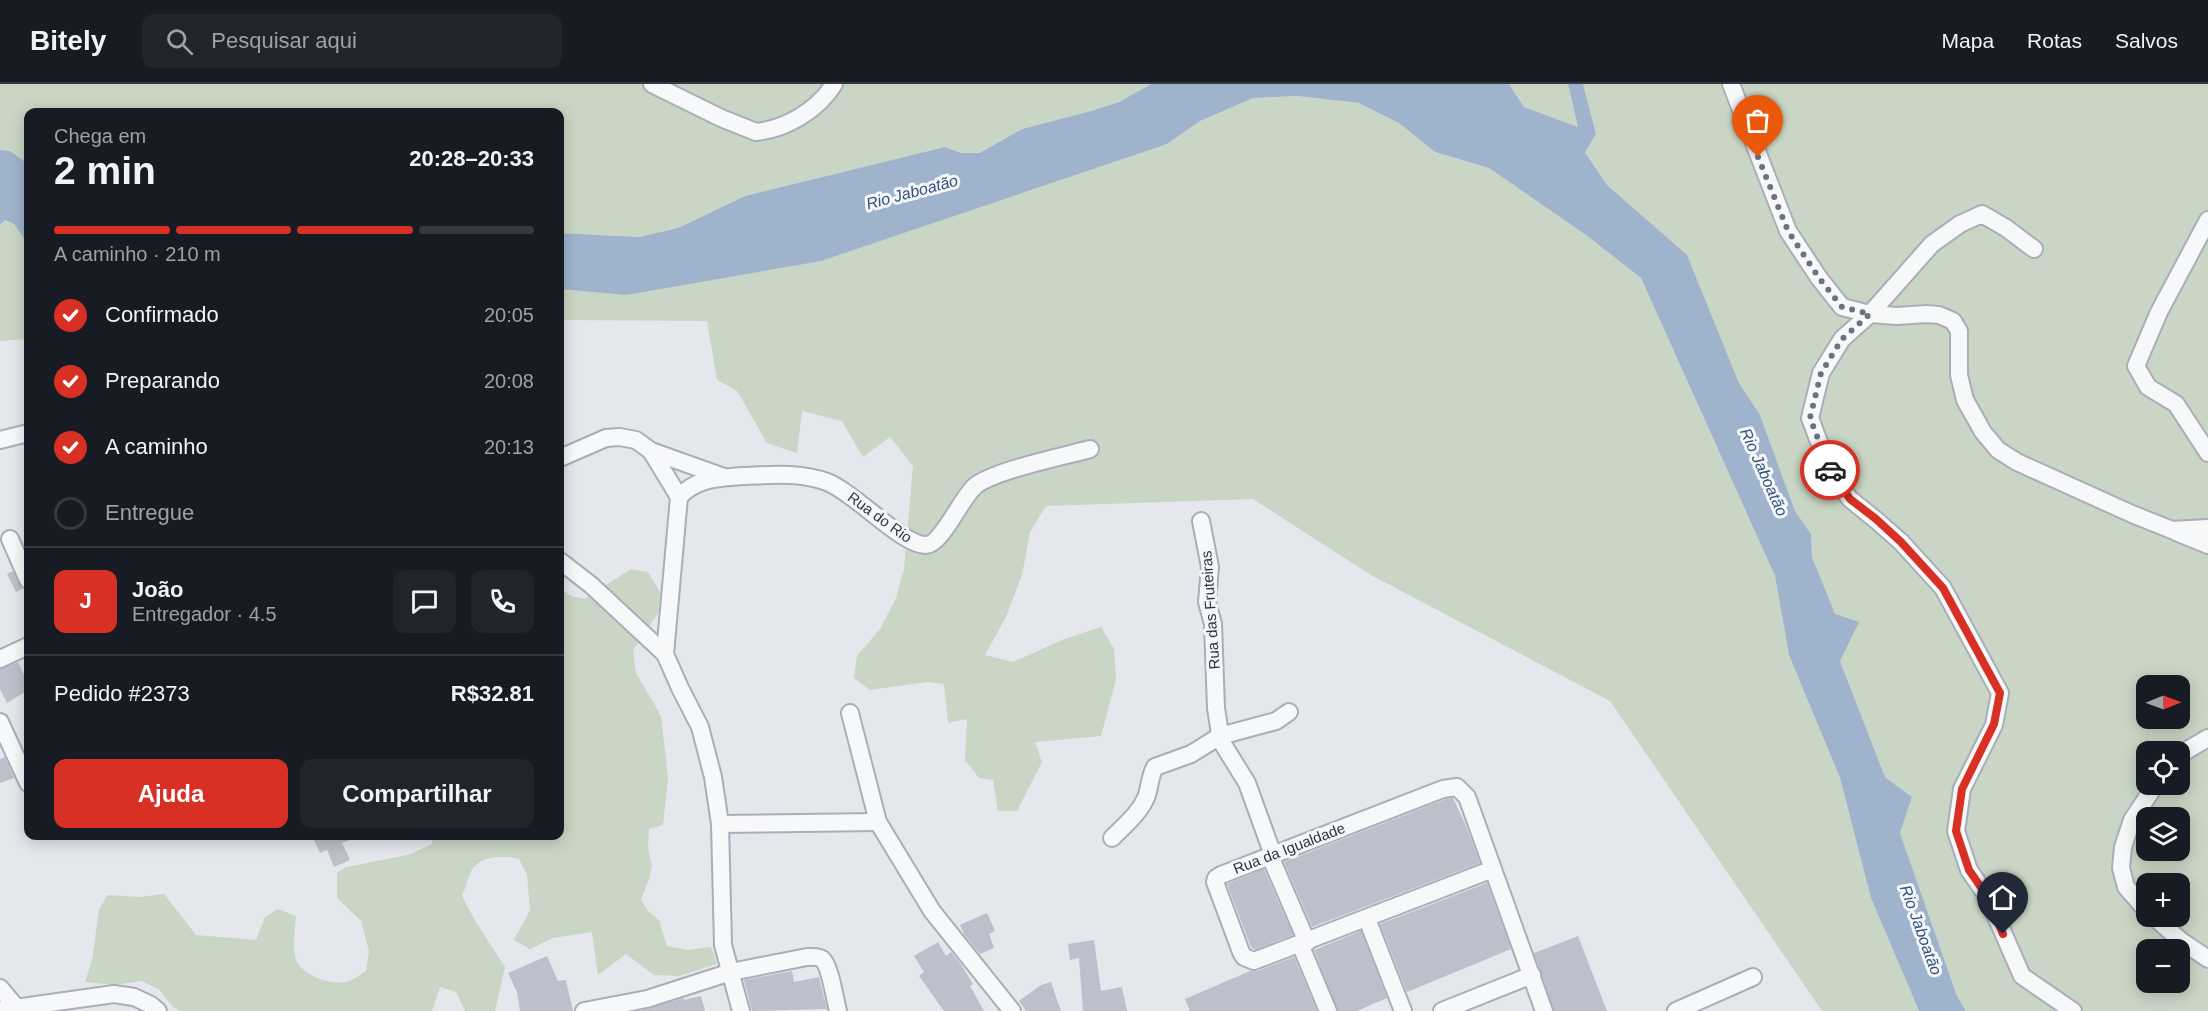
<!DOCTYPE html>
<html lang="pt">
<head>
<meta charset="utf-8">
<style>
  body { margin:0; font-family:Arial,sans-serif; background:#20242c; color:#f1f3f6; height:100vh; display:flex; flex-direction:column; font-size:22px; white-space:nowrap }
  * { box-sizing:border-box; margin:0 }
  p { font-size:20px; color:#9ea1a6 }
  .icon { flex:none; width:33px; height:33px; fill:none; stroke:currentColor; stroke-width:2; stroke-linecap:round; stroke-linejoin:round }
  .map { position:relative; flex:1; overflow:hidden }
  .side { position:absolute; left:24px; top:24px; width:540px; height:732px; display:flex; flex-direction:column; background:#171b24; border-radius:12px; box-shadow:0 3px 15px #0003 }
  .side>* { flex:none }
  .needle { width:39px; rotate:89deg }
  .buttons { position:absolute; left:2136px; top:591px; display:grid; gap:12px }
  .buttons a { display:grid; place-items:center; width:54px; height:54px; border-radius:12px; background:#171b24; box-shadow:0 3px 15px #0003; font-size:30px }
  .pin { position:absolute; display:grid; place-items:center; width:51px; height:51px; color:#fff; margin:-62px -26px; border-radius:50% 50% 50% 0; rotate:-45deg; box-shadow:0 0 6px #0007 }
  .pin .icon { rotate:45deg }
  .courier { position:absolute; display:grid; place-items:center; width:60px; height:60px; margin:-30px; border:4px solid #d93025; border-radius:50%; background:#fff; color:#222; box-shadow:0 2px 8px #0007 }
  .summary em { font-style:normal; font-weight:600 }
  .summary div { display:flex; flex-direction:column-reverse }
  .summary { display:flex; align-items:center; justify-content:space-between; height:102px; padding:0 30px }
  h1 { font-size:39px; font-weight:600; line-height:45px }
  .bar { display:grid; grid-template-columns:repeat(4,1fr); gap:9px 6px; align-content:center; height:72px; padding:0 30px }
  .bar i { height:8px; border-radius:4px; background:#363941 }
  .bar .on { background:#d93025 }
  .bar p { grid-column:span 4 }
  .line { display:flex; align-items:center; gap:15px; padding:0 30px; border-top:2px solid #363941 }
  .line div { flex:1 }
  .round { display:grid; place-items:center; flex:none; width:63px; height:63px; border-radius:12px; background:#20242c }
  ol { padding:0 30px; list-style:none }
  li { display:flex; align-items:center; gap:18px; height:66px }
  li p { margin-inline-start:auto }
  li .icon { padding:6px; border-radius:50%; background:#d93025; color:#fff; stroke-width:4 }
  li:last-child { color:#9ea1a6 }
  li i { width:33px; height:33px; border:3px solid #363941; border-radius:50% }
  .cta { display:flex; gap:12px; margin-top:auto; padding:12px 30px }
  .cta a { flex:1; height:69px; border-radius:12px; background:#d93025; color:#fff; font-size:24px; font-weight:600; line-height:69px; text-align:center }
  .cta a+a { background:#20242c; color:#f1f3f6 }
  header { display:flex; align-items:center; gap:36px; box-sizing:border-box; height:84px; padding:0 30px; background:#171b24; border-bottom:2px solid #363941 }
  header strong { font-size:28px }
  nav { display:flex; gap:33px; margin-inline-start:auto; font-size:21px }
  .search { width:420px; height:54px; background:#20242c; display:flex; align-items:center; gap:15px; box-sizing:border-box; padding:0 21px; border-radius:12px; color:#9ea1a6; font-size:22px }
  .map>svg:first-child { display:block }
</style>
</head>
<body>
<header>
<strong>Bitely</strong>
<div class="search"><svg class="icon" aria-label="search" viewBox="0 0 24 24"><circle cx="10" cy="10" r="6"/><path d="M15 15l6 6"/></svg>Pesquisar aqui</div>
<nav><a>Mapa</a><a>Rotas</a><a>Salvos</a></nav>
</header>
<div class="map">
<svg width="2208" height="927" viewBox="0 0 2208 927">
  <rect width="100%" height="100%" fill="#e4e7ec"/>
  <g fill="#c9d6c5" fill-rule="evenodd">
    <polygon points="0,0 1151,0 1119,18 1091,27 1022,45 978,69 961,69 945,63 745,112 678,144 639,153 560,149 560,28 28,28 28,80 10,67 0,66"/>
    <polygon points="1509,0 1568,0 1579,44 1524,23"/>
    <path d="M 1583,0 L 2208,0 L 2208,927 L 1966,927 L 1957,912 L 1900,749 L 1912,713 L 1885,693 L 1840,577 L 1835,531 L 1812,473 L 1811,450 L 1795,427 L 1760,331 L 1739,299 L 1687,172 L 1607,101 L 1585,67 L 1596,50 ZM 2146,602 L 2180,602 L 2180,634 L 2146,634 ZM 2146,668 L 2180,668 L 2180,700 L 2146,700 ZM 2146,734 L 2180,734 L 2180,766 L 2146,766 ZM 2146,800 L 2180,800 L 2180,832 L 2146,832 ZM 2146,866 L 2180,866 L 2180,898 L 2146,898 Z"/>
    <polygon points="1297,12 1359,19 1399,39 1435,68 1489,84 1586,151 1641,194 1775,492 1789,571 1840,694 1871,814 1919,927 1822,927 1610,617 1371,491 1253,415 1046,422 1030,448 1022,491 1006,533 985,571 1013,578 1062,556 1101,543 1114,565 1116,596 1101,652 1035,658 1042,678 1017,727 998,727 993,696 979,694 965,676 967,635 948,639 944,600 927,598 870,606 854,594 857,572 880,545 896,514 904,485 913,382 890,353 863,373 842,337 802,327 797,369 767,359 737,307 717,296 707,237 560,236 560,205 573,206 1167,60 1200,37 1253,14"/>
    <polygon points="5,136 14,140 28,160 28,255 0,257 0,141"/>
    <path d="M 631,485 L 648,488 L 660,508 L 658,529 L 633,566 L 636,589 L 661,632 L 668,694 L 663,741 L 649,745 L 648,764 L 652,782 L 649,795 L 641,815 L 648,827 L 659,836 L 667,862 L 688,866 L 711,863 L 717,880 L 679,892 L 654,891 L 626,870 L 598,891 L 592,848 L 553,854 L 530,865 L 514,856 L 530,826 L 527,791 L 519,775 C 505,771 483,771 473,784 C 468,791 466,804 462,812 L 474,835 L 505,883 L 495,927 L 465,927 L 456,908 L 440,903 L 432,927 L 179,927 L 172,922 L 159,905 L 141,897 L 115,901 L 85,898 L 92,876 L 99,826 L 107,811 L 141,813 L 164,810 L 196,851 L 256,856 L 265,833 L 278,825 L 296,832 C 295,846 292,862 296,875 C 301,892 334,903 349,897 C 355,895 361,890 366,887 L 369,867 L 361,837 L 337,814 L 337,789 L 346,783 L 408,771 L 432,760 L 432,752 L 560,752 L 560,504 L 571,512 L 584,515 Z"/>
  </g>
  <g fill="#9fb4cc">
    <polygon points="1151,0 1509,0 1524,23 1578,43 1568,0 1583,0 1596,50 1585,68 1607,101 1687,171 1739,299 1760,331 1795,427 1811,450 1812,473 1835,530 1859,538 1840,577 1885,693 1912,713 1900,749 1957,912 1966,927 1919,927 1871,814 1840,694 1789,571 1775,492 1641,194 1586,151 1489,84 1435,68 1399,39 1359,19 1297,12 1253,14 1200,37 1167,60 821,177 626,211 560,205 560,149 639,153 678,144 745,112 945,63 961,69 979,69 1022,45 1091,27 1119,18"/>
    <polygon points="0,66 10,67 28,80 28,160 14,140 5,136 0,141"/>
  </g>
  <g fill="#bbc0ca">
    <polygon points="13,487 22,505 16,508 7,490"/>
    <polygon points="18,578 28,599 28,606 7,619 0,605 0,585"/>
    <polygon points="5,673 14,694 0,699 0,675"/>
    <polygon points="1453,714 1466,742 1480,779 1312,843 1284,778 1446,715"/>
    <polygon points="312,752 360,752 342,759 350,776 334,783 327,766 320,769"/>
    <polygon points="1264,785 1293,851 1254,866 1251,863 1227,800"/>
    <polygon points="1487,799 1511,865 1407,908 1380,840"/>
    <polygon points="987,829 995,847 989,850 994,864 980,870 964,850 960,841"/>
    <polygon points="1361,847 1387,914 1357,927 1338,927 1314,866"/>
    <polygon points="1578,852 1607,927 1554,927 1534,869"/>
    <polygon points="1094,856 1101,907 1122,903 1127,927 1083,927 1079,874 1070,876 1068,860"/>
    <polygon points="938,858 946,872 951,868 962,882 973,900 970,902 984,927 944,927 919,892 924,888 914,872"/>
    <polygon points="547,872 558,897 566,896 573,927 520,927 517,908 508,889"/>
    <polygon points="1294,873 1317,927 1190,927 1185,915 1250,887 1258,887"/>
    <polygon points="792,887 794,898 819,893 827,925 752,927 744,896"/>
    <polygon points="1051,898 1061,927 1026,927 1019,917 1041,901"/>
    <polygon points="701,912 705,927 640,927 684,914 684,916"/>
  </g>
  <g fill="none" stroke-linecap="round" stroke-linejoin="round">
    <g stroke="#a9aeb7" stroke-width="20">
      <g id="minor">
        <path d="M 652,0 L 721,34 L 756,48 C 786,45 818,26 834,0"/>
        <polyline points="1731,0 1788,147 1819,194 1842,223 1870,230 1897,232 1926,230 1939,231 1953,237 1959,247 1959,291 1965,316 1983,348 1998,366 2017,378 2132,430 2172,446 2208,444"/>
        <polyline points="2208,136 2159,228 2136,282 2148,303 2176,320 2208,369"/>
        <polyline points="2034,165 2006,144 1982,130 1960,140 1932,160 1870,230 1842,255 1821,289 1810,334 1831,390 1850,415 1876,436 1901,458 1943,504 2000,609 1994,641 1962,705 1956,747 1969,786 1987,812 2022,892 2073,927"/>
        <polyline points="0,356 28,349"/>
        <polyline points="651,367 724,393"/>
        <polyline points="560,374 606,354 619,353 636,356 651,367 679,413 665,570"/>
        <path d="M 679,413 C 697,394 717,394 742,392 C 771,391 799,388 827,398 C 854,408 903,462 926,461 C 941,461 961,415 974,403 C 991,387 1065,372 1090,365"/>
        <polyline points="1201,437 1210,483 1207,518 1213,540 1216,624 1221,657 1247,699 1273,771"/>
        <polyline points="2176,448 2208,461"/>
        <polyline points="10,455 28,496"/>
        <polyline points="560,477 591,501 665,570 680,604 700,643 713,693 720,740 723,861 741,927"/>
        <polyline points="0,575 28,562"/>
        <polyline points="850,629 878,738 932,827 1012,927"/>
        <polyline points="0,638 28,699"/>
        <polyline points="2180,673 2184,668 2208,654"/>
        <polyline points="720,740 878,738"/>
        <path d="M 1112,754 C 1124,742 1141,728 1147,711 C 1150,701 1150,692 1155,683 L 1191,670 L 1220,652 L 1276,637 L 1289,628"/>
        <polyline points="1270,772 1307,858"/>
        <polyline points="1493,785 1254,877 1244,873 1241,868 1215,798 1216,794 1221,791 1443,705 1457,703 1467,713 1544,927"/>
        <polyline points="2146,826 2126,803 2121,784 2123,763 2132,736 2156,700"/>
        <polyline points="2153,832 2180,856 2208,875"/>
        <polyline points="1367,835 1403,927"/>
        <polyline points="1300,860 1328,927"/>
        <polyline points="0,904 16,923"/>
        <polyline points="0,926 114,910 134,913 151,921 158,927"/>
        <path d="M 584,927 L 647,915 L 731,888 L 807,873 C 812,873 818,872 822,875 C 830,881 835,916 838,927"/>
        <polyline points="1442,927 1532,891"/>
        <polyline points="1676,927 1753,893"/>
      </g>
    </g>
    <use href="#minor" stroke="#f7f8fa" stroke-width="16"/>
  </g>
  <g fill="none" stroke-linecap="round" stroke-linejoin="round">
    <polyline stroke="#6c737f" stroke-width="6" stroke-dasharray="0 10.8" points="1758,73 1788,147 1819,194 1842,223 1870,230 1842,255 1821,289 1810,334 1830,386"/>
    <polyline stroke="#d93025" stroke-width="8" points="1830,386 1850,415 1876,435 1901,458 1943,504 2000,609 1994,640 1962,705 1956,747 1969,786 1987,812 2003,850"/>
  </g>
  <g text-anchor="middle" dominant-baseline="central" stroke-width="6" stroke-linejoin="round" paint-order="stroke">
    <g font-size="15" fill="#2b3445" stroke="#f4f6f9">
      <text transform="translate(880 433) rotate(36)">Rua do Rio</text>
      <text transform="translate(1210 526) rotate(-94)">Rua das Fruteiras</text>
      <text transform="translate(1289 764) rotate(-21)">Rua da Igualdade</text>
    </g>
    <g font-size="16" font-style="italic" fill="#34527a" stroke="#f4f6f9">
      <text transform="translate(912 108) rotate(-15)">Rio Jaboatão</text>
      <text transform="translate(1764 388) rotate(66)">Rio Jaboatão</text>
      <text transform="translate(1921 846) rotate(70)">Rio Jaboatão</text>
    </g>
  </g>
</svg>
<div class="buttons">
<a><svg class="needle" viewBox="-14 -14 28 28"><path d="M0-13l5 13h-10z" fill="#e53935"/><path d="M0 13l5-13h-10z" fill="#9ea1a6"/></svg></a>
<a><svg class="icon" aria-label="locate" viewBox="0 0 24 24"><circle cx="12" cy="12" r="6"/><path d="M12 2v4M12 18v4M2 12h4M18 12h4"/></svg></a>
<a><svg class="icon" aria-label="layers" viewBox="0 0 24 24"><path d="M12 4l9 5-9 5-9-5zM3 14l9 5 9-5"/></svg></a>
<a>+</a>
<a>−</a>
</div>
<div class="pin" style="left:1758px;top:73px;background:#ea580c"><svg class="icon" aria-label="bag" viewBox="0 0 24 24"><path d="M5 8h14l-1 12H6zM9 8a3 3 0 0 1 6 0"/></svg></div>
<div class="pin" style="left:2003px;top:850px;background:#1f2937"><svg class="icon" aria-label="home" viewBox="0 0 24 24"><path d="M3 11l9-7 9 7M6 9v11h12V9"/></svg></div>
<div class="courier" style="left:1830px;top:386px"><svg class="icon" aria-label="car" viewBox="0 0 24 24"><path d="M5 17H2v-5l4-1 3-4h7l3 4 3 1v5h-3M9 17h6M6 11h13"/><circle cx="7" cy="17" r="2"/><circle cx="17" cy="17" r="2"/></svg></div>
<section class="side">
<div class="summary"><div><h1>2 min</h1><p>Chega em</p></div><em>20:28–20:33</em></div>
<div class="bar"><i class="on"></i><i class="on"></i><i class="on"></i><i></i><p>A caminho · 210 m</p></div>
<ol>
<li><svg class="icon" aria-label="check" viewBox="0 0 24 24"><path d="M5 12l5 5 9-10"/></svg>Confirmado<p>20:05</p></li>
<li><svg class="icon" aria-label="check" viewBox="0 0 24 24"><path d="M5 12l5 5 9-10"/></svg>Preparando<p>20:08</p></li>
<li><svg class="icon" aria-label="check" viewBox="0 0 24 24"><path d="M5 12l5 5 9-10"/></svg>A caminho<p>20:13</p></li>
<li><i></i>Entregue</li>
</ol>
<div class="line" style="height:108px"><b class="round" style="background:#d93025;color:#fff">J</b><div><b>João</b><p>Entregador · 4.5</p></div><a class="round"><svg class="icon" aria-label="chat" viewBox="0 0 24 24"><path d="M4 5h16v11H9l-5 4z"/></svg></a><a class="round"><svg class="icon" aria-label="phone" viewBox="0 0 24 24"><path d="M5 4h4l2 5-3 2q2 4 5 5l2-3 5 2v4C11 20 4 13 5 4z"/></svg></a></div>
<div class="line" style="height:78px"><div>Pedido #2373</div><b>R$32.81</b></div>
<div class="cta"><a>Ajuda</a><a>Compartilhar</a></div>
</section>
</div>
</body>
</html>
